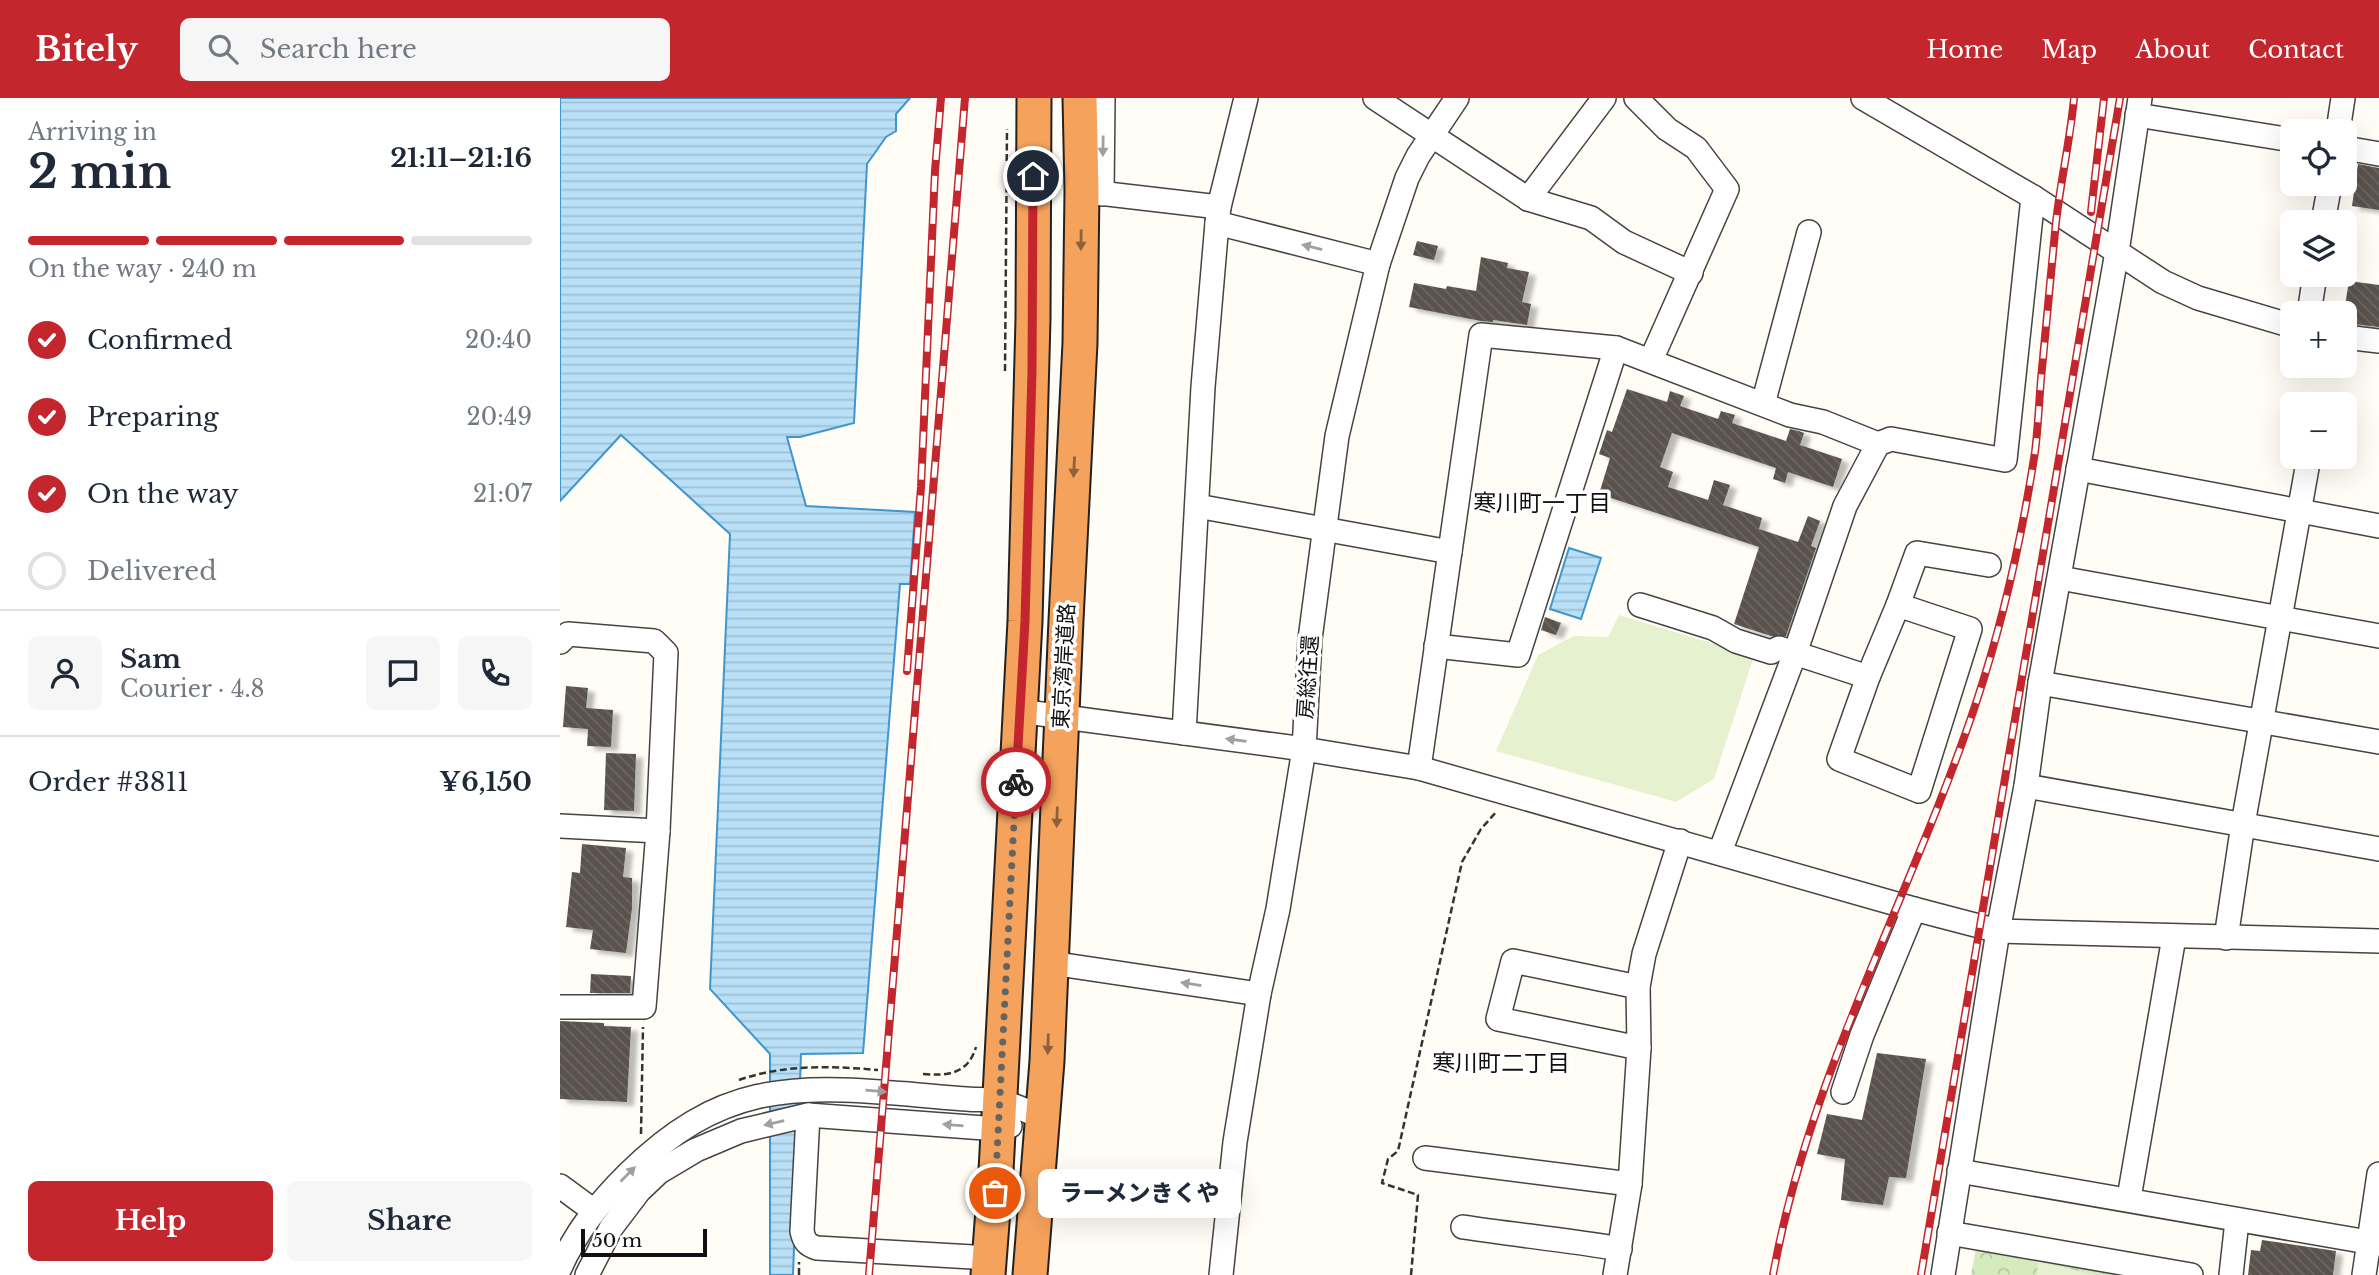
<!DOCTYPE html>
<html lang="en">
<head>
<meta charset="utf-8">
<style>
  body { margin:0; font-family:"Libre Baskerville","Noto Sans JP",serif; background:#f6f6f7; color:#1f2937; height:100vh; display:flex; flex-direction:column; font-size:26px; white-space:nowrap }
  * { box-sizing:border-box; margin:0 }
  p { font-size:23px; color:#747a83 }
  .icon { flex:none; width:38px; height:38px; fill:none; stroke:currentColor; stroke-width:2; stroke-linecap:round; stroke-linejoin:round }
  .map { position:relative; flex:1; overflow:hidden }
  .side { display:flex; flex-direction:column; background:#fff; width:560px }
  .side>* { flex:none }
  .tools { position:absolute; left:1720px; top:21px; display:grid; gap:14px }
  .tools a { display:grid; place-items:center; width:77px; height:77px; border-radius:10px; background:#fff; box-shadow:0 7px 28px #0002; font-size:35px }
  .scale { position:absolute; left:21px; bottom:18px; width:126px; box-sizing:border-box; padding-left:7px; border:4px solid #111; border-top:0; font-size:19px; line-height:24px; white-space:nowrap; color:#111; -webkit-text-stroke:5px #fff; paint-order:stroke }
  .pin { position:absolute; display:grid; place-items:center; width:60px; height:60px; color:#fff; margin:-30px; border:4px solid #fff; border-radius:50%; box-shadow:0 2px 7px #0007 }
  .courier { position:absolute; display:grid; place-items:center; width:70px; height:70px; margin:-35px; border:5px solid #c4262e; border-radius:50%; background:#fff; color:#222; box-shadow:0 2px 9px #0007 }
  .bubble { position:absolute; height:49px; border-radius:10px; background:#fff; box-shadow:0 7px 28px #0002; font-size:23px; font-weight:800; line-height:49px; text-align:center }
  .headline em { font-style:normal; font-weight:800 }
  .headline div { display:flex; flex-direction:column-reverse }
  .headline { display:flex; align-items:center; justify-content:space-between; height:119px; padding:0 28px }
  h1 { font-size:46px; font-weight:800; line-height:52px }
  .bar { display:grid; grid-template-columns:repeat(4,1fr); gap:10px 7px; align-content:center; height:84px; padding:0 28px }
  .bar i { height:9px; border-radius:5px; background:#e0e1e3 }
  .bar .selected { background:#c4262e }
  .bar p { grid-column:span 4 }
  .line { display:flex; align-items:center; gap:18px; padding:0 28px; border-top:2px solid #e0e1e3 }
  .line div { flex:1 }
  .round { display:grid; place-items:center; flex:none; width:74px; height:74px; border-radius:10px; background:#f6f6f7 }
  ol { padding:0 28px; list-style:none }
  li { display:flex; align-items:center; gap:21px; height:77px }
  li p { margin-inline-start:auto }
  li .icon { padding:7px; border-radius:50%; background:#c4262e; color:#fff; stroke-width:4 }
  li:last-child { color:#747a83 }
  li i { width:38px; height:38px; border:4px solid #e0e1e3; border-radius:50% }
  .button { display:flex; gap:14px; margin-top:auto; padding:14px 28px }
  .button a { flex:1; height:80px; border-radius:10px; background:#c4262e; color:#fff; font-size:28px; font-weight:800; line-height:80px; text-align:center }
  .button a+a { background:#f6f6f7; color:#1f2937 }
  header { display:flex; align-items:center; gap:42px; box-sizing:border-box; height:98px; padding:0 35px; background:#c4262e; color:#fff }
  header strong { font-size:33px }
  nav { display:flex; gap:38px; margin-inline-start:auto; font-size:24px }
  .search { width:490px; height:63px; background:#f6f6f7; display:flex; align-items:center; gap:18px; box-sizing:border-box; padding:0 24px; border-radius:10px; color:#747a83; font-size:26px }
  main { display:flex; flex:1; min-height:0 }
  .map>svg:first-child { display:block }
</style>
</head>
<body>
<header>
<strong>Bitely</strong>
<div class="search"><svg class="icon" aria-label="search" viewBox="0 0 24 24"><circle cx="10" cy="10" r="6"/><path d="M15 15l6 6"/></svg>Search here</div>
<nav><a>Home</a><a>Map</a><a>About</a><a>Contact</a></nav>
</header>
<main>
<section class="side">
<div class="headline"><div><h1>2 min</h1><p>Arriving in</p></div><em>21:11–21:16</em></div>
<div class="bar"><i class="selected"></i><i class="selected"></i><i class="selected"></i><i></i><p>On the way · 240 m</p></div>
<ol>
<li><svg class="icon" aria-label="check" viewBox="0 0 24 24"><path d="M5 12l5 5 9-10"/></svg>Confirmed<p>20:40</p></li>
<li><svg class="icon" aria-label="check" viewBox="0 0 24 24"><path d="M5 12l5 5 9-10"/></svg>Preparing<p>20:49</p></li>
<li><svg class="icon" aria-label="check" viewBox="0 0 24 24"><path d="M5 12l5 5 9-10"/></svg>On the way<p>21:07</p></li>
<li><i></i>Delivered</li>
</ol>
<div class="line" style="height:126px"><a class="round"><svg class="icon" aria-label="person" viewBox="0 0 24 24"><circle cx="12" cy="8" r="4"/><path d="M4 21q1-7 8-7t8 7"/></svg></a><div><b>Sam</b><p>Courier · 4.8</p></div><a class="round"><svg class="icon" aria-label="chat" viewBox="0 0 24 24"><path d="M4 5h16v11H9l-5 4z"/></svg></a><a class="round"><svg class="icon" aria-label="phone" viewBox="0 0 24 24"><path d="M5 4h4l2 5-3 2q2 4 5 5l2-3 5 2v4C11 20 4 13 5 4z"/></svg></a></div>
<div class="line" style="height:91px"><div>Order #3811</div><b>¥6,150</b></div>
<div class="button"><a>Help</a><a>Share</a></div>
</section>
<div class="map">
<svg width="1819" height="1177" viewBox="0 0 1819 1177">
  <defs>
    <pattern id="park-crowns" width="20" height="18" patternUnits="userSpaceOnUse" patternTransform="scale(1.75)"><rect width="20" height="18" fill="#d5ebbd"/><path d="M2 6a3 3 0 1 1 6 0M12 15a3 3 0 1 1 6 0" fill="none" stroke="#b6c8a1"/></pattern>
    <pattern id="water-rules" width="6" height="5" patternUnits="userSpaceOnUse" patternTransform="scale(1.75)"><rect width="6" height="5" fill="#b9e0f7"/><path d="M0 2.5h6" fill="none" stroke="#9ebfd3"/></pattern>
    <pattern id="building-back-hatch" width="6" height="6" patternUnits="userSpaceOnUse" patternTransform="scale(1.75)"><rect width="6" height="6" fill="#5a524d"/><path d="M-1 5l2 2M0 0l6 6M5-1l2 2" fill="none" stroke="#6d6662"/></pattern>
    <filter id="shadow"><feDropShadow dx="7" dy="4" stdDeviation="2" flood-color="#0004"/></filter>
  </defs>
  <rect width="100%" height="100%" fill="#fffdf5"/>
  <polygon fill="url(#park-crowns)" points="1416,1151 1603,1177 1411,1177"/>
  <g fill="#e6f2cf">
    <polygon points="1059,517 1194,558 1154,681 1116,704 936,653 978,557 1014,538 1048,539"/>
    <polygon points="1478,1164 1536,1177 1477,1177"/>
  </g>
  <g fill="url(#water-rules)" stroke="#3f96cf" stroke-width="2">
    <polygon points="0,0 350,0 336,16 336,33 326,39 307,66 294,325 240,339 227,339 246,408 355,414 350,486 340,486 303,955 241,956 233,1177 210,1177 210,956 150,891 170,436 61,337 0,403"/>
    <polygon points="1009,450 1041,460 1021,521 990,511"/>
  </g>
  <g fill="url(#building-back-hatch)" filter="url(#shadow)">
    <polygon points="1798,66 1819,70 1819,112 1792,108"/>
    <polygon points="857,143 878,148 874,162 853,157"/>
    <polygon points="921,159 948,165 947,170 969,174 962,204 971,206 967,227 933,222 933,224 921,223 849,209 854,185 886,191 887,188 916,193"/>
    <polygon points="1789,183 1819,187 1819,229 1785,225 1785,207"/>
    <polygon points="1067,291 1107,304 1110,293 1124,298 1120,308 1158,321 1161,313 1175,317 1172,325 1226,343 1230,331 1239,333 1244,335 1240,347 1282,361 1273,389 1228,374 1225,385 1213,381 1216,370 1112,335 1100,369 1113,374 1108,389 1148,402 1154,382 1170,387 1163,407 1202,420 1199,431 1238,444 1248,418 1260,423 1251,448 1256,450 1226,538 1211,538 1174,526 1199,449 1039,396 1050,360 1039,356 1047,332 1052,334"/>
    <polygon points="985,519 1001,525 996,537 981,532"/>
    <polygon points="6,588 28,590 26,610 53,612 51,649 27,648 28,631 3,629"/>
    <polygon points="46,655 76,656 74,713 44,712"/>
    <polygon points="22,746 66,750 63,779 72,780 72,810 66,855 30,851 33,832 6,829 12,774 20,775"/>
    <polygon points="31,876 71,878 70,895 30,895"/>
    <polygon points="0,923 44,925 44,928 71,929 67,1004 0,1001"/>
    <polygon points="1317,955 1366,961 1346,1080 1329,1079 1323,1107 1281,1102 1285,1061 1257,1056 1267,1016 1302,1022"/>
    <polygon points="1702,1142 1776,1153 1773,1177 1688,1177 1691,1152 1700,1153"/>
  </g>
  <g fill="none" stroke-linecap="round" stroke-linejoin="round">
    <g stroke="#444" stroke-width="26">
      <g id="minor">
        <polyline points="815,0 968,101 1031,120 1064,144 1131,175"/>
        <polyline points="1076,0 1107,31 1136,50 1167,91 1091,262"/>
        <polyline points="1303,0 1473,99 1603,184 1638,200 1732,228"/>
        <polyline points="1577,17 1732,42"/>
        <polyline points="1778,33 1783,0"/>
        <polyline points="1785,50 1819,56"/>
        <polyline points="522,93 659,109"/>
        <polyline points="542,96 543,0"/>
        <polyline points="968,101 1044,0"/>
        <polyline points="1763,124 1770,86"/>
        <polyline points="657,125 818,166"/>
        <polyline points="1749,215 1755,177"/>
        <polyline points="1785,239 1819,243"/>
        <polyline points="1203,306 1249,134"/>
        <polyline points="1518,371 1819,428"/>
        <polyline points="637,408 890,454"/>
        <polyline points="1500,480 1819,538"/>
        <polyline points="1080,507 1153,530 1176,543 1211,554 1219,550 1308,579"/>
        <polygon points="1338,507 1410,531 1359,693 1279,661 1308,579"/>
        <polyline points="1338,507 1357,455 1429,467"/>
        <polyline points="0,544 8,536 94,543 106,555 98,733 84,909 0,909"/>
        <polyline points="876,548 958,557 1056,250"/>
        <polyline points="1480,585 1819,644"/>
        <polyline points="459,613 744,651 859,670 1354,811 1438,833 1819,843"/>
        <polyline points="624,635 643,289 657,125 659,109 686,0"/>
        <polyline points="859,670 921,237 1056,250 1230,317 1263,324 1318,346"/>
        <polyline points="1466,688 1819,751"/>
        <polyline points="0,728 98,733"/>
        <polyline points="1160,754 1235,555 1285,408 1318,346 1331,341 1445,362 1473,99"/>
        <polyline points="1666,840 1683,726 1747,370"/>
        <polyline points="491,865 699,896"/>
        <polyline points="1078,889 953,863 938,921 1079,950"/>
        <polyline points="1283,994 1302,937 1354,811"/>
        <path d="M 248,1017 L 242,1133 C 244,1143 247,1147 257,1150 L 430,1160"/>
        <polyline points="865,1060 1070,1086"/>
        <polyline points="1399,1073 1819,1146"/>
        <polyline points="0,1088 34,1113"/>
        <polyline points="1569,1100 1614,839"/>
        <path d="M 903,1129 C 956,1137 1008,1142 1060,1151"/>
        <polyline points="1389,1135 1631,1177"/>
        <path d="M 0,1170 C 16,1133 40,1104 68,1076 C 159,986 229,986 348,996 C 368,998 388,1000 407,1001 C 417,1002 429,1001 439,1003 C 454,1006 470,1015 484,1020"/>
        <polyline points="27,1177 51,1130 79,1093 99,1074 136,1052 181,1033 248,1017 438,1031 450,1028"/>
        <polyline points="661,1177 675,1044 699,896 718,811 744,651 750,541 777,338 818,166 847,80 858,58 897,0"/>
        <polyline points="1055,1177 1070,1086 1079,950 1078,889 1084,856 1120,743"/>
        <polyline points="1383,1177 1438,833 1466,688 1480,585 1557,154 1580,0"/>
        <polyline points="1671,1177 1677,1123"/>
        <polyline points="1804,1177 1819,1076"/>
      </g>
    </g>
    <g stroke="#222" stroke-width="37">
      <g id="highway">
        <polyline points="428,1177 436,1073 465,523 473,221 474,0"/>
        <polyline points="470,1177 487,963 506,522 520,245 522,93 520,0"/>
      </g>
    </g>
    <g stroke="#333" stroke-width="2.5" stroke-dasharray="7 3.5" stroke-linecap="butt">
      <polyline points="445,273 447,31"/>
      <path d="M 363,976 C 388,978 408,976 416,949"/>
      <path d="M 179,982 C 225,966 271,968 318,972"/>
      <polyline points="81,1036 83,929"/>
      <polyline points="239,1177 239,1164"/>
      <polyline points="851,1177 858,1097 822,1085 828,1061 838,1053 902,764 921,731 937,713"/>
    </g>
    <use href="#minor" stroke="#fff" stroke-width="23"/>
    <use href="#highway" stroke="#f5a25d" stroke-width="33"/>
    <g stroke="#c4262e" stroke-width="8">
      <g id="rail">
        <polyline points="1531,114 1544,0"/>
        <polyline points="347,573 361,389 375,73 381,0"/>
        <polyline points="309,1177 405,0"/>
        <path d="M 1213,1177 C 1249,976 1352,797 1416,605 C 1443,524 1462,438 1475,354 C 1478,330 1479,305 1481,281 C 1486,232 1490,183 1495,134 C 1499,89 1510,45 1514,0"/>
        <polyline points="1361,1177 1560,0"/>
      </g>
    </g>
    <use href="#rail" stroke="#fff" stroke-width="5" stroke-dasharray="16" stroke-linecap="butt"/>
  </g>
  <defs><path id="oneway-solid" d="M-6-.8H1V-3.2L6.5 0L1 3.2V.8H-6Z" transform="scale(1.75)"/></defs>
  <g fill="#a0a0a0">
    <use href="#oneway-solid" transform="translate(543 48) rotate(91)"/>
    <use href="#oneway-solid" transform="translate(752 149) rotate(-166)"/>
    <use href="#oneway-solid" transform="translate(676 642) rotate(-172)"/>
    <use href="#oneway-solid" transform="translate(631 886) rotate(-171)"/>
    <use href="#oneway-solid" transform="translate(316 993) rotate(5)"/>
    <use href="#oneway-solid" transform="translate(214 1025) rotate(167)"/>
    <use href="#oneway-solid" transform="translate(393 1027) rotate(-175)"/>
    <use href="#oneway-solid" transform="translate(68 1076) rotate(-45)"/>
  </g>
  <g fill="#8e613b">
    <use href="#oneway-solid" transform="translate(521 142) rotate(91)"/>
    <use href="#oneway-solid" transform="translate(514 369) rotate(93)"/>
    <use href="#oneway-solid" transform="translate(497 719) rotate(92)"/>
    <use href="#oneway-solid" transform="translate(488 946) rotate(92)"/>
  </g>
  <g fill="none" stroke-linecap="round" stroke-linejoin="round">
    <polyline stroke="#646461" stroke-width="7" stroke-dasharray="0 12.6" points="435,1095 456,684"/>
    <polyline stroke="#c4262e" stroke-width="9" points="456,684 465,523 472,274 473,78"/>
  </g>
  <g text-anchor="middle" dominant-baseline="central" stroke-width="7" stroke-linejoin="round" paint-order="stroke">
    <g font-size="21" fill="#111" stroke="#fff">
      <text transform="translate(504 568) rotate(-87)">東京湾岸道路</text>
      <text transform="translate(748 579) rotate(-86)">房総往還</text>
    </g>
    <g font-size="23" fill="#111" stroke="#fff">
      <text x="982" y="405">寒川町一丁目</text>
      <text x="941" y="965">寒川町二丁目</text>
    </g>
  </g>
</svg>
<div class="tools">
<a><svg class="icon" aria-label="locate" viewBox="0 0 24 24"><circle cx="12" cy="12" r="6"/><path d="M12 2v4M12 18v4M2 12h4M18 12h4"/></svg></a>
<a><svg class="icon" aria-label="layers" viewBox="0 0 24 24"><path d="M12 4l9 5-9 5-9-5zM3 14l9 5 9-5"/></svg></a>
<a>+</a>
<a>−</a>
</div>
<div class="scale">50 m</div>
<div class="pin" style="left:435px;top:1095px;background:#ea580c"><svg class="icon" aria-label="bag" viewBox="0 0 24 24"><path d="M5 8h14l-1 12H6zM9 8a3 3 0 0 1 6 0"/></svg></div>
<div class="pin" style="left:473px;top:78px;background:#1f2937"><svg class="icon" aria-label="home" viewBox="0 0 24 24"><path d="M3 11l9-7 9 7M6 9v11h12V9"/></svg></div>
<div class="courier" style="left:456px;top:684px"><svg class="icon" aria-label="bike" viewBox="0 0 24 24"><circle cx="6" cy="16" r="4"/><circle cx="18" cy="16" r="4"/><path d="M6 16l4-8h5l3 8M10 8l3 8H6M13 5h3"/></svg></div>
<div class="bubble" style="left:478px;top:1071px;width:203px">ラーメンきくや</div>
</div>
</main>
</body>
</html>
